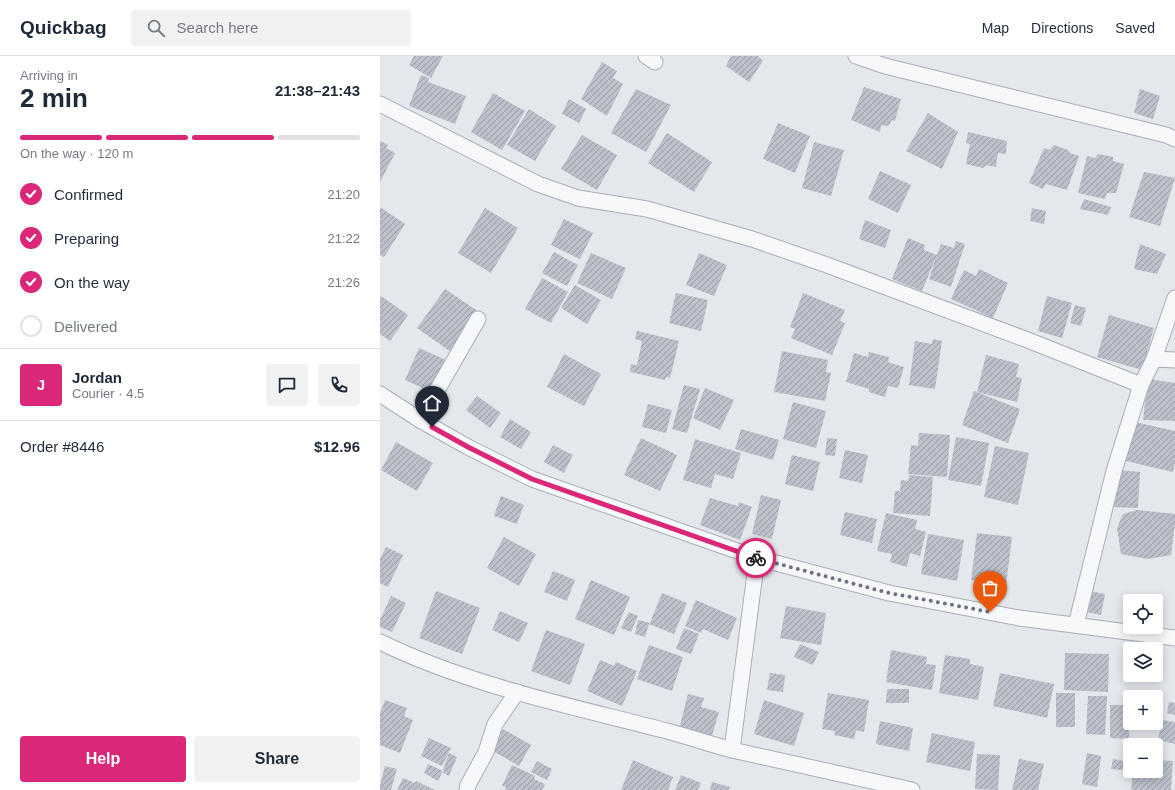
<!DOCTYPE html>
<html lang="en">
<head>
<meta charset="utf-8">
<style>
  body { margin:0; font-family:Arial,sans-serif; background:#f2f2f3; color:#1f2937; height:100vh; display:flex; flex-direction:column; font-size:15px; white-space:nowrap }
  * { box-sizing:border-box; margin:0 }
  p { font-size:13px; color:#747a83 }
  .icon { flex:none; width:22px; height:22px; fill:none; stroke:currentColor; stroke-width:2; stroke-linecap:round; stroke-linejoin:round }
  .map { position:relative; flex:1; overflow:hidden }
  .drawer { display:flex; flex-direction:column; background:#fff; width:380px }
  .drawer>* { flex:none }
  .fabs { position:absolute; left:743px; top:538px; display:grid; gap:8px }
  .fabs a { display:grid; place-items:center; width:40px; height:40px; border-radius:4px; background:#fff; box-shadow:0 2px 10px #0003; font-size:20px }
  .pin { position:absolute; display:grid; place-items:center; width:34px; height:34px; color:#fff; margin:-41px -17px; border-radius:50% 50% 50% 0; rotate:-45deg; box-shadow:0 0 4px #0007 }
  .pin .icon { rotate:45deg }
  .courier { position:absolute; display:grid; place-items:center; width:40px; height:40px; margin:-20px; border:3px solid #db2777; border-radius:50%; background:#fff; color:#222; box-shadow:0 1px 5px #0007 }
  .overview em { font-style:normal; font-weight:700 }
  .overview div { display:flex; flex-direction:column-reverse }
  .overview { display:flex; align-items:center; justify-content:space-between; height:68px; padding:0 20px }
  h1 { font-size:26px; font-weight:700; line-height:30px }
  .bar { display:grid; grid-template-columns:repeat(4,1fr); gap:6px 4px; align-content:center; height:48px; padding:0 20px }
  .bar i { height:5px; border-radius:3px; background:#e0e1e3 }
  .bar .current { background:#db2777 }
  .bar p { grid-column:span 4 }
  .line { display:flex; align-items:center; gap:10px; padding:0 20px; border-top:1px solid #e0e1e3 }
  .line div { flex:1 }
  .round { display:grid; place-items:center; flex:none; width:42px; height:42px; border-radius:4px; background:#f2f2f3 }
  ol { padding:0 20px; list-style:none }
  li { display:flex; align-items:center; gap:12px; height:44px }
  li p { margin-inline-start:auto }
  li .icon { padding:4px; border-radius:50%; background:#db2777; color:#fff; stroke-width:4 }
  li:last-child { color:#747a83 }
  li i { width:22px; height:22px; border:2px solid #e0e1e3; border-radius:50% }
  .button { display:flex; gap:8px; margin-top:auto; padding:8px 20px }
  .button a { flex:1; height:46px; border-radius:4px; background:#db2777; color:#fff; font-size:16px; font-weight:700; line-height:46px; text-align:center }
  .button a+a { background:#f2f2f3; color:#1f2937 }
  header { display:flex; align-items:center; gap:24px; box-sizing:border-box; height:56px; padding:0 20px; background:#fff; border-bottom:1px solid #e0e1e3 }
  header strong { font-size:19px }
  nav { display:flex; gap:22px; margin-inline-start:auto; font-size:14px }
  .search { width:280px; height:36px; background:#f2f2f3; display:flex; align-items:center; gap:10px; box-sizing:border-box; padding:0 14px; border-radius:4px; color:#747a83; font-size:15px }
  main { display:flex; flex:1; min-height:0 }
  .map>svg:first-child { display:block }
</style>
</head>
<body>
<header>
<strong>Quickbag</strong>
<div class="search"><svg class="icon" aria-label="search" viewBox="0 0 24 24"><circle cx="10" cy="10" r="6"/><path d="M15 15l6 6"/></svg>Search here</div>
<nav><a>Map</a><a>Directions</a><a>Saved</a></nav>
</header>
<main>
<section class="drawer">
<div class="overview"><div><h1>2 min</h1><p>Arriving in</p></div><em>21:38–21:43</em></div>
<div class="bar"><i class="current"></i><i class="current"></i><i class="current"></i><i></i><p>On the way · 120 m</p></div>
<ol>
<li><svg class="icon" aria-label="check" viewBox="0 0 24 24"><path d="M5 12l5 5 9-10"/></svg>Confirmed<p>21:20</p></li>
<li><svg class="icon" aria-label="check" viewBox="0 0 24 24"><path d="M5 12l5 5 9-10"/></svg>Preparing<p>21:22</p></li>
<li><svg class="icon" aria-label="check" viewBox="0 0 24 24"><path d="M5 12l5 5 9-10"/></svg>On the way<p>21:26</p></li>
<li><i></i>Delivered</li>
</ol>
<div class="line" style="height:72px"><b class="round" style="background:#db2777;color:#fff">J</b><div><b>Jordan</b><p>Courier · 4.5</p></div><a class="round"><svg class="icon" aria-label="chat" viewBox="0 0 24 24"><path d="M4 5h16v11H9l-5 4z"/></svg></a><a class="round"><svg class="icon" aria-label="phone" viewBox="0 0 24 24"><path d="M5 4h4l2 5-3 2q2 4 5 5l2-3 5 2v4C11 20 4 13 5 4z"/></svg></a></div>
<div class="line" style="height:52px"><div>Order #8446</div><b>$12.96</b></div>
<div class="button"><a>Help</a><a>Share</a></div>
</section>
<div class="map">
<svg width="795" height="734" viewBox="0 0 795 734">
  <defs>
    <pattern id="building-hatch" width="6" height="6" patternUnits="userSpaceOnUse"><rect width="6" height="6" fill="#bbc0ca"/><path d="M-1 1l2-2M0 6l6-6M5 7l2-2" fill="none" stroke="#989da6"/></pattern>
  </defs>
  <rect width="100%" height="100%" fill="#e4e7ec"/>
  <g fill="url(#building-hatch)">
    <polygon points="34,0 63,0 51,22 29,9"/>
    <polygon points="351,0 378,0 383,5 369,26 346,10"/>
    <polygon points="222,6 237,15 233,22 243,28 227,60 201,43"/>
    <polygon points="41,19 49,22 48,26 86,40 75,68 29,50"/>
    <polygon points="484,31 521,43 515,65 512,64 508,70 501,69 500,76 471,64"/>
    <polygon points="256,33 291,49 266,96 231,77"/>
    <polygon points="760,33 780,40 773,63 754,57"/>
    <polygon points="113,37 145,55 122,94 91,76"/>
    <polygon points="189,43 206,53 199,67 182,58"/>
    <polygon points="149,53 176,70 155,105 127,89"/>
    <polygon points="548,57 578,76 562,113 526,95"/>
    <polygon points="398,67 430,80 415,117 383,103"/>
    <polygon points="588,76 627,85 626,98 618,97 616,111 606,109 603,112 586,108 590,88 586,87"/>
    <polygon points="287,77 332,106 314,136 268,107"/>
    <polygon points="202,79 237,99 217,134 181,113"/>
    <polygon points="0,85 8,89 6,92 15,97 0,126"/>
    <polygon points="434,86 464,94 451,140 422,132"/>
    <polygon points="674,89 688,94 690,97 699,100 687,134 666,128 663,133 649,127 664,92 670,94"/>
    <polygon points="718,98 733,101 733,105 744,108 736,137 727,137 725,143 698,137 707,100 715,102"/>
    <polygon points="500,115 531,129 518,157 488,143"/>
    <polygon points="764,116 795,122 780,170 749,161"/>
    <polygon points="704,143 731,151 728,159 700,153"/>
    <polygon points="0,151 25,168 4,201 0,199"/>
    <polygon points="105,152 138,172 111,217 78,197"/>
    <polygon points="652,152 666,155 664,168 650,165"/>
    <polygon points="184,163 213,177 200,203 171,189"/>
    <polygon points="485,164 511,174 505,192 479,183"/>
    <polygon points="528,182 545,189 544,194 557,199 561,188 574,192 576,185 585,188 571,231 549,223 556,201 542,235 512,223"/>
    <polygon points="760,188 786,198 777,218 754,213"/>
    <polygon points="174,196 198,209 187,230 162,217"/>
    <polygon points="211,197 246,212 232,243 197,227"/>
    <polygon points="319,197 347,209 334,240 306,229"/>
    <polygon points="599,213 628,227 613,262 571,243 584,214 596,220"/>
    <polygon points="162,222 188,236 171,267 145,253"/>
    <polygon points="195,229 221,244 207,268 181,252"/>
    <polygon points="65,233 99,256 71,296 37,272"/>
    <polygon points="296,237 328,244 321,275 289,267"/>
    <polygon points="423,237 465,254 460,265 465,267 452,299 411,282 415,273 410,271"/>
    <polygon points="1,240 28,259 10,285 0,278 0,241"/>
    <polygon points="667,240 692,247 682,282 658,275"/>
    <polygon points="695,249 706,252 701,270 690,267"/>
    <polygon points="729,259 774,272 762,314 717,301"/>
    <polygon points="257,275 299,285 290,322 286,321 285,324 250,316 251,308 257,309 262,285 255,283"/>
    <polygon points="553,283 562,285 555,333 529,329 535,285 552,288"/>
    <polygon points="39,292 68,305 54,337 25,324"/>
    <polygon points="402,295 448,304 446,316 451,317 445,345 394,336"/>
    <polygon points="489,296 509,301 508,306 524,311 518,332 508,330 505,341 489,336 489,333 466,326 474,297 488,301"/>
    <polygon points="184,298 221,318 204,350 167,331"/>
    <polygon points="606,299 639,308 636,321 642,322 637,346 597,336"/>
    <polygon points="768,323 795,327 795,365 763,364"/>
    <polygon points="304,329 320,333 307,377 292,373"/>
    <polygon points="325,332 354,344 340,374 313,362"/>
    <polygon points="594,335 640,353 628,387 582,369"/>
    <polygon points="97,340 121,357 110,372 86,354"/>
    <polygon points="413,346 446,355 436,392 403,383"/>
    <polygon points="268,348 292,354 286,377 262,371"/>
    <polygon points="130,363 151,376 141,393 120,381"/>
    <polygon points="755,366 795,375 795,408 793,416 746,405"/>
    <polygon points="361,373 399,384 393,404 355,393"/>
    <polygon points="539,377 570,379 567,421 528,418 531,389 538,390"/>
    <polygon points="576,381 609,387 601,430 568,424"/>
    <polygon points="261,382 297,399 280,435 244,419"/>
    <polygon points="447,382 457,383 455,400 445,399"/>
    <polygon points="315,383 361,397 353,423 335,418 331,432 303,424"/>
    <polygon points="16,386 53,407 37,435 1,414"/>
    <polygon points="173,389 193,399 184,417 164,406"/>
    <polygon points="615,390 649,397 638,449 604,441"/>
    <polygon points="465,394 488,399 482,427 459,422"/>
    <polygon points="412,399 440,406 433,435 405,428"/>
    <polygon points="735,414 760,416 758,452 733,451"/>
    <polygon points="529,419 553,421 550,460 513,457 515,435 520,435 521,424 528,425"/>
    <polygon points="381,439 401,444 392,483 372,478"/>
    <polygon points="121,440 144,449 137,468 114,460"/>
    <polygon points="330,442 358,450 359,446 372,451 360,484 320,469"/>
    <polygon points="757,454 795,458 795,468 791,499 767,503 741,498 737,472 743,458"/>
    <polygon points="465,456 497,463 492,487 460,479"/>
    <polygon points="506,457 537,464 535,473 546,476 540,500 530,497 527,511 510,506 512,498 497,495"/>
    <polygon points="597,477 632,481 626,529 591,524"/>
    <polygon points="548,478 584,484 577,525 541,518"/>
    <polygon points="124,481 156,498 139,530 107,512"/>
    <polygon points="6,491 23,499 8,531 0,527 0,503"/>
    <polygon points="173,515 195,524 187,545 164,536"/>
    <polygon points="211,524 250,541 234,579 195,563"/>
    <polygon points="705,534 725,538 721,559 701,555"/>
    <polygon points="56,535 100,552 82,598 39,582"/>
    <polygon points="282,537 307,547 294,578 269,568 265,581 255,578 258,564 270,567"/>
    <polygon points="11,540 26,547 12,576 0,571 0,564"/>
    <polygon points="316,544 357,562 348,584 323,573 321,577 305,570"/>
    <polygon points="406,550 446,557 441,589 400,582"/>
    <polygon points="120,555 148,567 139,586 112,574"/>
    <polygon points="249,556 258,560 251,576 241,572"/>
    <polygon points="304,572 319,578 311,598 296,593"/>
    <polygon points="166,574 205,588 190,629 151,615"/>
    <polygon points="420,588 439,596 433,609 414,601"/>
    <polygon points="269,589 303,601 292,635 257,623"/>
    <polygon points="511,594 547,601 546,608 556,609 552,634 506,626"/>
    <polygon points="685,597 729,598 728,636 684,634"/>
    <polygon points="565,599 590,603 590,608 604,611 598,644 559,637"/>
    <polygon points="220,604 234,610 236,606 257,615 242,650 207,635"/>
    <polygon points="390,617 405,619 403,636 387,634"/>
    <polygon points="620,617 674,628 667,662 613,650"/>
    <polygon points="507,633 529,633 529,647 506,647"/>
    <polygon points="448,637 489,644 484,676 476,674 474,683 454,679 455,675 442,673"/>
    <rect x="676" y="637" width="19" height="34"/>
    <polygon points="308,638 324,642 321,651 339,656 331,683 299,674"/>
    <polygon points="708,640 727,640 725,679 706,678"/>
    <polygon points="776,642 780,642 777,666 776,666"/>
    <polygon points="5,644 27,652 24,660 33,664 20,697 0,689 0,657"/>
    <polygon points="384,644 424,657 414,690 374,678"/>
    <polygon points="789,646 795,647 795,659 787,657"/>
    <polygon points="730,649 750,649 749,683 730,682"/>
    <polygon points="782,664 795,666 795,688 778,684"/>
    <polygon points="500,665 533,672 529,695 496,688"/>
    <polygon points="757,667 777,667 776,674 756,672"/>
    <polygon points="123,673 151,689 139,710 111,694"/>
    <polygon points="552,677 595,686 590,715 546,706"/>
    <polygon points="49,682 71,692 62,710 41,700"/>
    <polygon points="69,697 77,701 69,720 63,717 64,715 63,714"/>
    <polygon points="707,697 721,700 717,731 702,728"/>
    <polygon points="597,698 620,699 618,734 595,733"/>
    <polygon points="639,703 664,708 658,734 632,734"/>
    <polygon points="733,703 744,705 743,714 731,713"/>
    <polygon points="253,704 293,721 288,734 241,734"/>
    <polygon points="776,704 793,705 791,734 751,734 753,715 776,715"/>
    <polygon points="157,705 172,713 167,724 151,716"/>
    <polygon points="48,708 63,715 58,725 44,717"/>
    <polygon points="132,709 155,720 154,723 165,728 162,734 125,734 126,731 122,730"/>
    <polygon points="5,710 17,713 11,734 0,734 0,729"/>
    <polygon points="301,719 321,727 318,734 295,734"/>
    <polygon points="23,722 35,727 36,725 55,734 17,734"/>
    <polygon points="332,726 350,731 349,734 330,734"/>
  </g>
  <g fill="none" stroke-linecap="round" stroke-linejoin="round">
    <g stroke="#a9aeb7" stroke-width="17">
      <g id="minor">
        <polyline points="266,0 275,6"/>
        <polyline points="476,0 505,10 786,79 795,83"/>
        <polyline points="0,48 158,128 198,142 267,153 372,183 447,209 645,283 761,329"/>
        <polyline points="774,303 795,304"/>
        <polyline points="0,338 40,364 88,391 152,423 377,502 509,537 639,562 795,582"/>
        <polyline points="40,364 98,263"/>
        <polyline points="696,569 734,415 761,329 774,303 795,242"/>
        <path d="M 0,586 C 91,630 191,650 287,675 C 309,681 330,688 352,694 L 377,502"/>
        <polyline points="352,694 532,734"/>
        <polyline points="87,734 88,729 106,696 115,668 137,636"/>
      </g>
    </g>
    <use href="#minor" stroke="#f7f8fa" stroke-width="15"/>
  </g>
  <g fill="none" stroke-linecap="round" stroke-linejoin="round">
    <polyline stroke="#6c737f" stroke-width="4" stroke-dasharray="0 7.2" points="376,502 509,537 610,556"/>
    <polyline stroke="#db2777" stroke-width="5" points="52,371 88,391 152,423 376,502"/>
  </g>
</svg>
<div class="fabs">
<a><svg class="icon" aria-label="locate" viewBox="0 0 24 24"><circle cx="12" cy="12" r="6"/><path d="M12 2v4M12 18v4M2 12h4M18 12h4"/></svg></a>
<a><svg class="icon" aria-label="layers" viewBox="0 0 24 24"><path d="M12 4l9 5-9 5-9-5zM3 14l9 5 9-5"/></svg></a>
<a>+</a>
<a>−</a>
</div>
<div class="pin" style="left:610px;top:556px;background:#ea580c"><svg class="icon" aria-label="bag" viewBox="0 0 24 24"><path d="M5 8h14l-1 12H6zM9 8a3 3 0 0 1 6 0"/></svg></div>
<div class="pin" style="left:52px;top:371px;background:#1f2937"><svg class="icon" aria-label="home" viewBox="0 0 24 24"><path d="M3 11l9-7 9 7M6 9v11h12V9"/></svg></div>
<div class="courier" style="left:376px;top:502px"><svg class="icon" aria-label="bike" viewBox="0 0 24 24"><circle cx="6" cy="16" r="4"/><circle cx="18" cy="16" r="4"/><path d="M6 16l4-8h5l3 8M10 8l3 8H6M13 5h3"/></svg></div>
</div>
</main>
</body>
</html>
